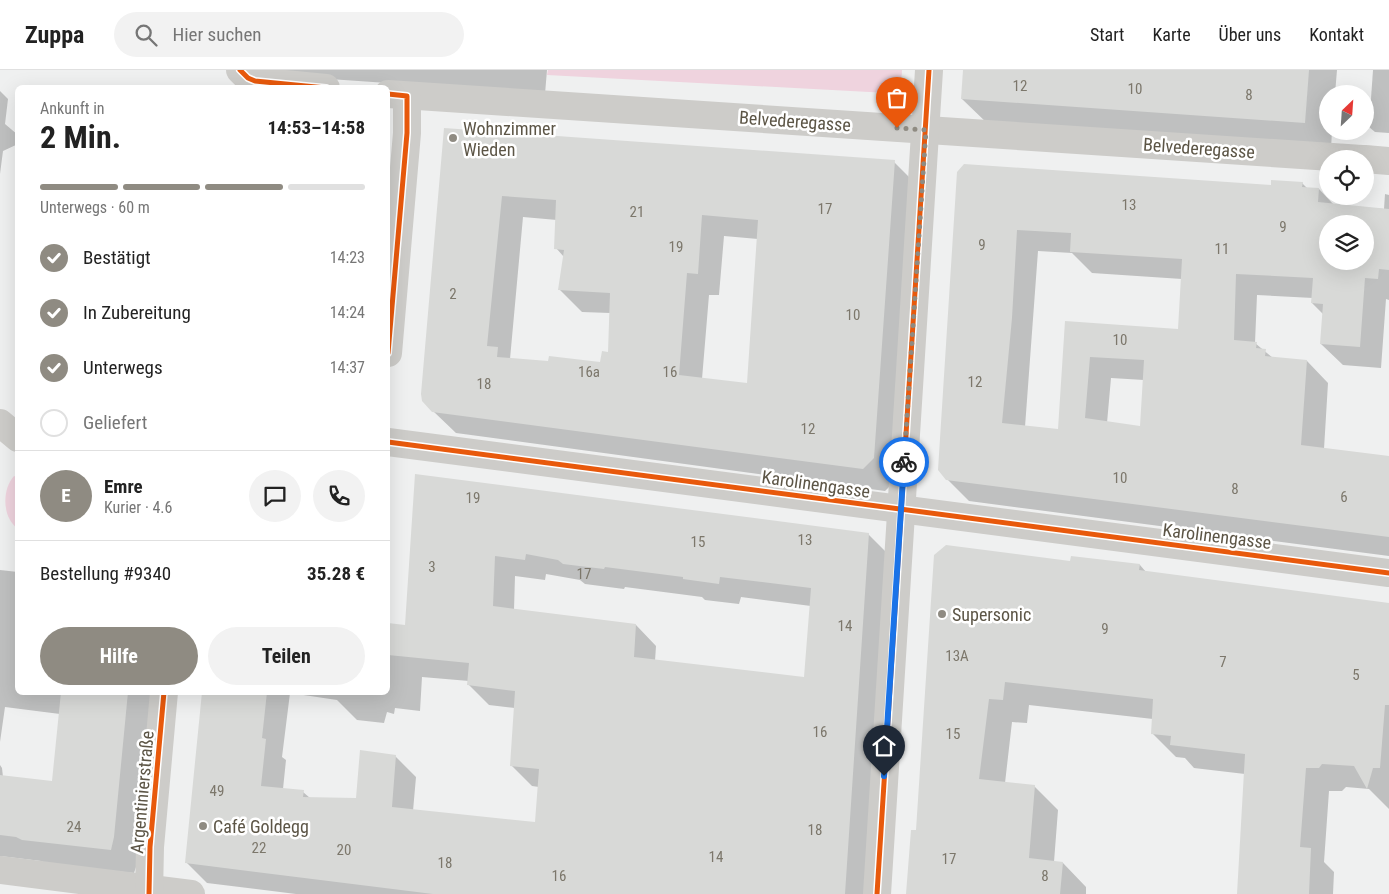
<!DOCTYPE html>
<html lang="de">
<head>
<meta charset="utf-8">
<style>
  body { margin:0; font-family:"Roboto Condensed",sans-serif; background:#f2f2f2; color:#222; height:100vh; display:flex; flex-direction:column; font-size:19px; white-space:nowrap }
  * { box-sizing:border-box; margin:0 }
  p { font-size:16px; color:#767676 }
  .icon { flex:none; width:28px; height:28px; fill:none; stroke:currentColor; stroke-width:2; stroke-linecap:round; stroke-linejoin:round }
  .map { position:relative; flex:1; overflow:hidden }
  .sheet { position:absolute; left:15px; top:15px; width:375px; height:610px; display:flex; flex-direction:column; background:#fff; border-radius:8px; box-shadow:0 5px 20px #0002 }
  .sheet>* { flex:none }
  .needle { width:32px; rotate:25deg }
  .fabs { position:absolute; left:1319px; top:15px; display:grid; gap:10px }
  .fabs a { display:grid; place-items:center; width:55px; height:55px; border-radius:50%; background:#fff; box-shadow:0 5px 20px #0002; font-size:25px }
  .pin { position:absolute; display:grid; place-items:center; width:42px; height:42px; color:#fff; margin:-51px -21px; border-radius:50% 50% 50% 0; rotate:-45deg; box-shadow:0 0 5px #0007 }
  .pin .icon { rotate:45deg }
  .courier { position:absolute; display:grid; place-items:center; width:50px; height:50px; margin:-25px; border:4px solid #1a73e8; border-radius:50%; background:#fff; color:#222; box-shadow:0 1px 6px #0007 }
  .headline em { font-style:normal; font-weight:700 }
  .headline div { display:flex; flex-direction:column-reverse }
  .headline { display:flex; align-items:center; justify-content:space-between; height:85px; padding:0 25px }
  h1 { font-size:32px; font-weight:700; line-height:38px }
  .bar { display:grid; grid-template-columns:repeat(4,1fr); gap:8px 5px; align-content:center; height:60px; padding:0 25px }
  .bar i { height:6px; border-radius:4px; background:#e0e0e0 }
  .bar .current { background:#8f8b82 }
  .bar p { grid-column:span 4 }
  .line { display:flex; align-items:center; gap:12px; padding:0 25px; border-top:1px solid #e0e0e0 }
  .line div { flex:1 }
  .round { display:grid; place-items:center; flex:none; width:52px; height:52px; border-radius:26px; background:#f2f2f2 }
  ol { padding:0 25px; list-style:none }
  li { display:flex; align-items:center; gap:15px; height:55px }
  li p { margin-inline-start:auto }
  li .icon { padding:5px; border-radius:50%; background:#8f8b82; color:#fff; stroke-width:4 }
  li:last-child { color:#767676 }
  li i { width:28px; height:28px; border:2px solid #e0e0e0; border-radius:50% }
  .primary-button { display:flex; gap:10px; margin-top:auto; padding:10px 25px }
  .primary-button a { flex:1; height:58px; border-radius:30px; background:#8f8b82; color:#fff; font-size:20px; font-weight:700; line-height:58px; text-align:center }
  .primary-button a+a { background:#f2f2f2; color:#222 }
  header { display:flex; align-items:center; gap:30px; box-sizing:border-box; height:70px; padding:0 25px; background:#fff; border-bottom:1px solid #e0e0e0 }
  header strong { font-size:24px }
  nav { display:flex; gap:28px; margin-inline-start:auto; font-size:18px }
  .search { width:350px; height:45px; background:#f2f2f2; display:flex; align-items:center; gap:12px; box-sizing:border-box; padding:0 18px; border-radius:28px; color:#767676; font-size:19px }
  .map>svg:first-child { display:block }
</style>
</head>
<body>
<header>
<strong>Zuppa</strong>
<div class="search"><svg class="icon" aria-label="search" viewBox="0 0 24 24"><circle cx="10" cy="10" r="6"/><path d="M15 15l6 6"/></svg>Hier suchen</div>
<nav><a>Start</a><a>Karte</a><a>Über uns</a><a>Kontakt</a></nav>
</header>
<div class="map">
<svg width="1389" height="824" viewBox="0 0 1389 824">
  <rect width="100%" height="100%" fill="#eff0f0"/>
  <g fill="#efd3de">
    <path d="M 548,0 L 902,0 C 902,11 898,20 888,23 L 547,5 Z"/>
    <path d="M 14,406 L 17,407 L 17,458 C 2,447 2,419 14,406 Z"/>
  </g>
  <g fill="#0003" fill-rule="evenodd">
    <polygon points="280,0 547,0 545,24 286,6"/>
    <polygon points="964,0 1337,0 1335,24 1328,24 1328,61 1332,61 1331,79 989,55 962,29"/>
    <polygon points="1373,0 1389,0 1389,63 1375,62 1369,57"/>
    <polygon points="0,21 8,29 5,54 18,65 18,74 3,81 0,104"/>
    <path d="M 445,60 L 894,92 L 916,114 L 896,410 L 885,421 L 456,363 L 433,341 ZM 523,147 L 557,150 L 556,178 L 564,187 L 559,219 L 582,242 L 610,243 L 609,284 L 601,293 L 549,293 L 510,289 ZM 724,166 L 758,169 L 748,314 L 702,309 L 709,225 L 719,225 Z"/>
    <path d="M 958,102 L 1272,117 L 1302,113 L 1308,119 L 1319,119 L 1334,135 L 1384,139 L 1385,124 L 1389,125 L 1389,230 L 1386,229 L 1381,298 L 1343,295 L 1321,274 L 1323,244 L 1312,233 L 1313,228 L 1257,225 L 1255,273 L 1273,288 L 1307,291 L 1328,313 L 1324,379 L 1389,387 L 1389,486 L 969,431 L 947,409 ZM 1328,154 L 1365,154 L 1365,191 L 1328,191 ZM 1038,181 L 1072,183 L 1092,203 L 1182,209 L 1179,260 L 1066,252 L 1059,360 L 1025,357 ZM 1111,308 L 1144,310 L 1142,358 L 1107,353 Z"/>
    <path d="M 416,406 L 868,464 L 889,485 L 867,824 L 296,824 L 207,813 L 186,792 L 204,622 L 388,622 L 388,554 L 406,557 ZM 546,504 L 580,510 L 585,514 L 624,519 L 625,517 L 702,527 L 705,530 L 739,534 L 741,527 L 811,536 L 805,609 L 655,591 L 656,576 L 636,555 L 514,540 L 515,506 L 545,510 ZM 422,607 L 469,611 L 468,614 L 489,635 L 515,638 L 511,695 L 532,716 L 539,717 L 536,753 L 413,741 L 416,707 L 395,686 L 357,729 L 310,728 L 303,722 L 283,719 L 286,690 L 282,687 L 290,623 L 337,630 L 357,650 L 384,653 L 387,642 L 394,644 L 395,638 L 420,641 Z"/>
    <polygon points="935,486 1140,495 1146,502 1389,535 1389,739 1369,719 1346,717 1342,721 1329,721 1324,792 1334,802 1333,824 1238,824 1245,704 1194,698 1185,688 1176,687 1152,663 1153,649 1029,635 1027,653 1012,652 1005,713 1034,716 1058,740 1054,792 1063,793 1086,817 1086,824 907,824 917,761"/>
    <polygon points="0,500 18,502 18,622 153,622 138,791 134,803 47,794 41,791 0,786 0,695 2,698 3,707 53,713 60,644 5,637 0,672"/>
  </g>
  <g fill="#d8d9d7" fill-rule="evenodd">
    <polygon points="963,0 1309,0 1305,53 961,29"/>
    <path d="M 444,58 L 895,90 L 874,388 L 863,399 L 432,342 L 422,331 L 421,324 ZM 502,126 L 556,130 L 554,179 L 564,180 L 558,220 L 610,223 L 608,282 L 602,281 L 600,292 L 549,286 L 548,291 L 497,287 L 498,277 L 487,276 ZM 702,145 L 758,150 L 747,313 L 679,305 L 687,203 L 698,204 Z"/>
    <path d="M 964,94 L 1271,115 L 1271,110 L 1303,112 L 1302,117 L 1319,118 L 1318,132 L 1389,139 L 1389,200 L 1379,199 L 1378,209 L 1365,208 L 1360,277 L 1320,274 L 1323,234 L 1311,233 L 1313,208 L 1236,204 L 1234,270 L 1257,272 L 1256,278 L 1266,279 L 1265,286 L 1307,290 L 1301,375 L 1389,386 L 1389,467 L 946,410 L 938,400 L 957,102 ZM 1328,154 L 1365,154 L 1365,191 L 1328,191 ZM 1017,160 L 1071,163 L 1070,182 L 1182,189 L 1178,259 L 1065,251 L 1058,359 L 1002,353 L 1012,248 ZM 1090,287 L 1144,290 L 1140,356 L 1085,348 Z"/>
    <path d="M 415,404 L 869,463 L 845,824 L 433,824 L 185,793 L 202,622 L 267,622 L 262,668 L 266,669 L 261,716 L 304,720 L 303,727 L 356,728 L 360,680 L 396,685 L 392,737 L 535,752 L 539,699 L 510,696 L 515,621 L 467,615 L 469,593 L 388,585 L 388,553 L 405,555 ZM 526,484 L 558,490 L 563,494 L 604,499 L 605,497 L 683,507 L 683,509 L 719,514 L 720,507 L 811,518 L 804,607 L 634,587 L 636,554 L 493,536 L 495,486 L 525,490 Z"/>
    <polygon points="946,475 1070,491 1071,486 1140,494 1139,500 1389,533 1389,635 1385,635 1380,698 1373,698 1367,719 1354,696 1322,694 1319,698 1306,698 1300,777 1311,778 1309,824 1237,824 1245,684 1170,675 1171,666 1151,664 1153,629 1005,612 1003,630 989,629 979,709 1035,715 1029,788 1063,792 1060,824 906,824 911,760 916,760 934,485"/>
    <polygon points="61,622 128,622 114,767 111,780 22,770 16,767 0,765 0,705 52,711"/>
  </g>
  <g fill="none" stroke-linecap="round" stroke-linejoin="round">
    <g stroke="#cdccc9" stroke-width="28">
      <polyline points="240,0 248,8 255,11 326,18"/>
      <polyline points="388,24 1362,89"/>
      <polyline points="1365,89 1389,91"/>
      <polyline points="388,283 407,63 407,26"/>
      <polyline points="0,353 18,368"/>
      <polyline points="388,372 1389,503"/>
      <polyline points="0,800 191,824"/>
      <polyline points="149,824 150,777 164,622"/>
      <polyline points="877,824 929,0"/>
    </g>
    <g stroke="#fff" stroke-width="8">
      <g id="cycleway">
        <polyline points="240,0 248,8 255,11 326,18"/>
        <polyline points="388,24 407,26 407,63 388,283"/>
        <polyline points="388,372 1389,503"/>
        <polyline points="149,824 150,777 164,622"/>
        <polyline points="877,824 929,0"/>
      </g>
    </g>
    <use href="#cycleway" stroke="#e8590c" stroke-width="5"/>
  </g>
  <g fill="none" stroke-linecap="round" stroke-linejoin="round">
    <polyline stroke="#8f8b82" stroke-width="5" stroke-dasharray="0 9" points="897,58 926,60 904,392"/>
    <polyline stroke="#1a73e8" stroke-width="6" points="884,706 904,392"/>
  </g>
  <g fill="#8f8b82" stroke="#fff" stroke-width="2">
    <circle cx="453" cy="68" r="5"/>
    <circle cx="942" cy="544" r="5"/>
    <circle cx="203" cy="756" r="5"/>
  </g>
  <g text-anchor="middle" dominant-baseline="central" stroke-width="5" stroke-linejoin="round" paint-order="stroke">
    <g font-size="15" fill="#7c776b">
      <text x="1020" y="16">12</text>
      <text x="1135" y="19">10</text>
      <text x="1249" y="25">8</text>
      <text x="1129" y="135">13</text>
      <text x="825" y="139">17</text>
      <text x="637" y="142">21</text>
      <text x="1283" y="157">9</text>
      <text x="982" y="175">9</text>
      <text x="676" y="177">19</text>
      <text x="1222" y="179">11</text>
      <text x="453" y="224">2</text>
      <text x="853" y="245">10</text>
      <text x="1120" y="270">10</text>
      <text x="589" y="302">16a</text>
      <text x="670" y="302">16</text>
      <text x="975" y="312">12</text>
      <text x="484" y="314">18</text>
      <text x="808" y="359">12</text>
      <text x="1120" y="408">10</text>
      <text x="1235" y="419">8</text>
      <text x="1344" y="427">6</text>
      <text x="473" y="428">19</text>
      <text x="805" y="470">13</text>
      <text x="698" y="472">15</text>
      <text x="432" y="497">3</text>
      <text x="584" y="504">17</text>
      <text x="845" y="556">14</text>
      <text x="1105" y="559">9</text>
      <text x="957" y="586">13A</text>
      <text x="1223" y="592">7</text>
      <text x="1356" y="605">5</text>
      <text x="820" y="662">16</text>
      <text x="953" y="664">15</text>
      <text x="217" y="721">49</text>
      <text x="74" y="757">24</text>
      <text x="815" y="760">18</text>
      <text x="259" y="778">22</text>
      <text x="344" y="780">20</text>
      <text x="716" y="787">14</text>
      <text x="949" y="789">17</text>
      <text x="445" y="793">18</text>
      <text x="559" y="806">16</text>
      <text x="1045" y="806">8</text>
    </g>
    <g font-size="18" fill="#5c5546" stroke="#fff">
      <text transform="translate(795 51) rotate(4)">Belvederegasse</text>
      <text transform="translate(1199 78) rotate(4)">Belvederegasse</text>
      <text transform="translate(816 414) rotate(8)">Karolinengasse</text>
      <text transform="translate(1217 466) rotate(7)">Karolinengasse</text>
      <text transform="translate(142 722) rotate(-85)">Argentinierstraße</text>
    </g>
    <g font-size="18" fill="#5c5546" stroke="#fff" text-anchor="start">
      <text x="463" y="58">Wohnzimmer<tspan x="463" dy="21">Wieden</tspan></text>
      <text x="952" y="544">Supersonic</text>
      <text x="213" y="756">Café Goldegg</text>
    </g>
  </g>
</svg>
<div class="fabs">
<a><svg class="needle" viewBox="-14 -14 28 28"><path d="M0-13l5 13h-10z" fill="#e53935"/><path d="M0 13l5-13h-10z" fill="#767676"/></svg></a>
<a><svg class="icon" aria-label="locate" viewBox="0 0 24 24"><circle cx="12" cy="12" r="6"/><path d="M12 2v4M12 18v4M2 12h4M18 12h4"/></svg></a>
<a><svg class="icon" aria-label="layers" viewBox="0 0 24 24"><path d="M12 4l9 5-9 5-9-5zM3 14l9 5 9-5"/></svg></a>
</div>
<div class="pin" style="left:897px;top:58px;background:#ea580c"><svg class="icon" aria-label="bag" viewBox="0 0 24 24"><path d="M5 8h14l-1 12H6zM9 8a3 3 0 0 1 6 0"/></svg></div>
<div class="pin" style="left:884px;top:706px;background:#1f2937"><svg class="icon" aria-label="home" viewBox="0 0 24 24"><path d="M3 11l9-7 9 7M6 9v11h12V9"/></svg></div>
<div class="courier" style="left:904px;top:392px"><svg class="icon" aria-label="bike" viewBox="0 0 24 24"><circle cx="6" cy="16" r="4"/><circle cx="18" cy="16" r="4"/><path d="M6 16l4-8h5l3 8M10 8l3 8H6M13 5h3"/></svg></div>
<section class="sheet">
<div class="headline"><div><h1>2 Min.</h1><p>Ankunft in</p></div><em>14:53–14:58</em></div>
<div class="bar"><i class="current"></i><i class="current"></i><i class="current"></i><i></i><p>Unterwegs · 60 m</p></div>
<ol>
<li><svg class="icon" aria-label="check" viewBox="0 0 24 24"><path d="M5 12l5 5 9-10"/></svg>Bestätigt<p>14:23</p></li>
<li><svg class="icon" aria-label="check" viewBox="0 0 24 24"><path d="M5 12l5 5 9-10"/></svg>In Zubereitung<p>14:24</p></li>
<li><svg class="icon" aria-label="check" viewBox="0 0 24 24"><path d="M5 12l5 5 9-10"/></svg>Unterwegs<p>14:37</p></li>
<li><i></i>Geliefert</li>
</ol>
<div class="line" style="height:90px"><b class="round" style="background:#8f8b82;color:#fff">E</b><div><b>Emre</b><p>Kurier · 4.6</p></div><a class="round"><svg class="icon" aria-label="chat" viewBox="0 0 24 24"><path d="M4 5h16v11H9l-5 4z"/></svg></a><a class="round"><svg class="icon" aria-label="phone" viewBox="0 0 24 24"><path d="M5 4h4l2 5-3 2q2 4 5 5l2-3 5 2v4C11 20 4 13 5 4z"/></svg></a></div>
<div class="line" style="height:65px"><div>Bestellung #9340</div><b>35.28 €</b></div>
<div class="primary-button"><a>Hilfe</a><a>Teilen</a></div>
</section>
</div>
</body>
</html>
